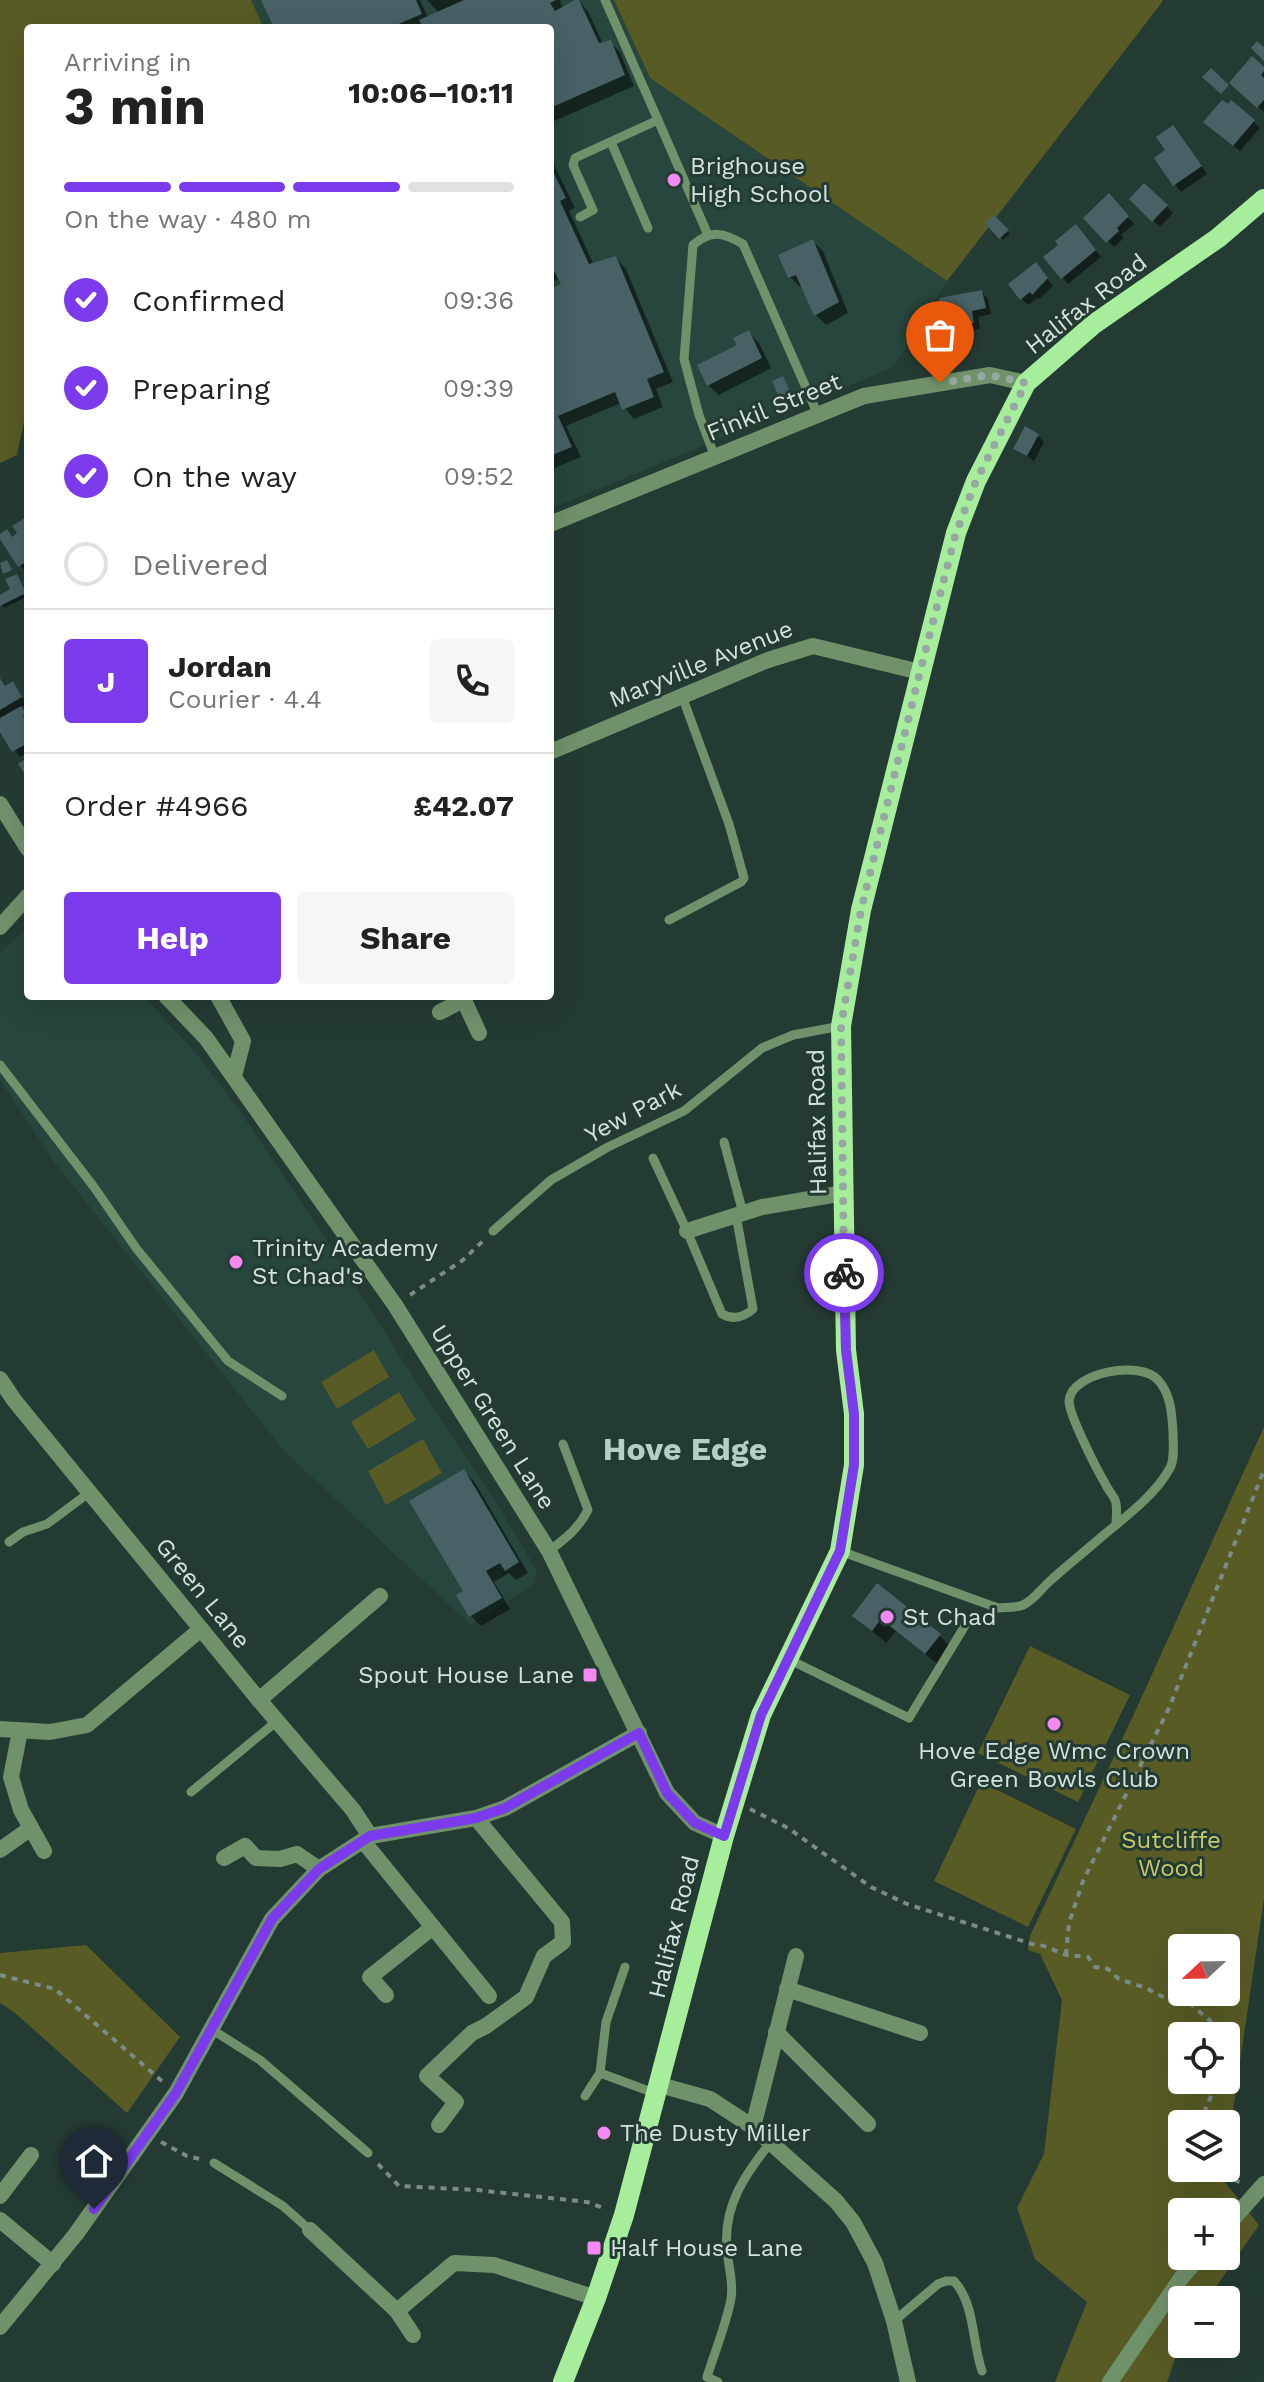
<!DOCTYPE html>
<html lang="en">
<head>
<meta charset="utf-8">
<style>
  body { margin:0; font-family:"Work Sans",sans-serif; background:#f6f6f6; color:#222; height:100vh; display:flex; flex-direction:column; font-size:30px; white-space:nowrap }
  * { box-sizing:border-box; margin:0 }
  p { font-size:26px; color:#767676 }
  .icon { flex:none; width:44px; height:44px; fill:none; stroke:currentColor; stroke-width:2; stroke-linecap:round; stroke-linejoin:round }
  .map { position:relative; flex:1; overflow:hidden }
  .panel { position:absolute; left:24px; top:24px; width:530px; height:976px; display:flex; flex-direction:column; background:#fff; border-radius:8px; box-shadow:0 8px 32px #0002 }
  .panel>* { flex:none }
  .needle { width:52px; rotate:248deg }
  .fabs { position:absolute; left:1168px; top:1934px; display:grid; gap:16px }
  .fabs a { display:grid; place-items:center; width:72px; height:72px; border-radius:8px; background:#fff; box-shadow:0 8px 32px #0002; font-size:40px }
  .pin { position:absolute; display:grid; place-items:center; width:68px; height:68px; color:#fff; margin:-82px -34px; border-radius:50% 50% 50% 0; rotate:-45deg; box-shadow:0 0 8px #0007 }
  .pin .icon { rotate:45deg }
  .courier { position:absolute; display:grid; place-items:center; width:80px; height:80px; margin:-40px; border:6px solid #7c3aed; border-radius:50%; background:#fff; color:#222; box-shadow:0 2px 10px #0007 }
  .overview em { font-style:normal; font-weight:700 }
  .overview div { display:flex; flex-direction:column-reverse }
  .overview { display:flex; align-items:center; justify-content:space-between; height:136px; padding:0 40px }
  h1 { font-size:52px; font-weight:700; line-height:60px }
  .bar { display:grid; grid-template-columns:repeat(4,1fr); gap:12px 8px; align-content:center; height:96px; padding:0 40px }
  .bar i { height:10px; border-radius:6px; background:#e0e0e0 }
  .bar .active { background:#7c3aed }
  .bar p { grid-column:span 4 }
  .line { display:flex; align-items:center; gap:20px; padding:0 40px; border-top:2px solid #e0e0e0 }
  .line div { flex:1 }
  .round { display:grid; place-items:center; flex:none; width:84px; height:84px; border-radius:8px; background:#f6f6f6 }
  ol { padding:0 40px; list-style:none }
  li { display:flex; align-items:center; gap:24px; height:88px }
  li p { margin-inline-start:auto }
  li .icon { padding:8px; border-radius:50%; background:#7c3aed; color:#fff; stroke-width:4 }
  li:last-child { color:#767676 }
  li i { width:44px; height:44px; border:4px solid #e0e0e0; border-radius:50% }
  .button { display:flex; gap:16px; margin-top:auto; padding:16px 40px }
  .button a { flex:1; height:92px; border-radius:8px; background:#7c3aed; color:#fff; font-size:32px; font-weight:700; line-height:92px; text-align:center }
  .button a+a { background:#f6f6f6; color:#222 }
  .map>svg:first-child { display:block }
</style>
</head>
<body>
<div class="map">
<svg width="1264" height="2382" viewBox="0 0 1264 2382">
  <rect width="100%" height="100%" fill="#243b34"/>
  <g fill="#27463d">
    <polygon points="251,0 614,0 650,78 947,281 894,367 550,509 550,28 264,28"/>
    <polygon points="28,927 28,996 143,996 194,1051 237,1107 316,1224 431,1405 496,1502 537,1571 535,1583 471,1625 284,1451 55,1163 0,1080 0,953"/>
  </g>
  <g fill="#595b25" fill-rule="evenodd">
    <polygon points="0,0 251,0 264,28 28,28 28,420 24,422 17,455 0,463"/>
    <polygon points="614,0 1162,0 1163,1 947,281 650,78"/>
    <polygon points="374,1350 389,1377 337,1409 321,1382"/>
    <polygon points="399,1392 416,1420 368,1449 351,1422"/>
    <path d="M 1264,1427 L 1264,1898 L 1226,2158 L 1226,2124 L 1182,2124 L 1182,2168 L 1224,2168 L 1223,2180 L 1259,2225 L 1207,2300 L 1182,2300 L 1182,2339 L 1167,2382 L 1055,2382 L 1087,2302 L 1035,2259 L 1017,2208 L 1044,2154 L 1062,2000 L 1040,1954 L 1028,1950 L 1030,1936 L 1139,1703 ZM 1182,1948 L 1226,1948 L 1226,1992 L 1182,1992 ZM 1182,2036 L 1226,2036 L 1226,2080 L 1182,2080 ZM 1182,2212 L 1226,2212 L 1226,2256 L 1182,2256 Z"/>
    <polygon points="423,1439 442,1473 386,1505 368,1471"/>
    <polygon points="1030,1646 1130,1695 1078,1802 978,1753"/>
    <polygon points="981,1782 1076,1829 1028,1927 934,1881"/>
    <polygon points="86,1945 180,2037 127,2113 14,2012 0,2003 0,1953"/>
  </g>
  <g fill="#0007">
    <polygon points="267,0 420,0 428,18 439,13 427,0 560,0 563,9 578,0 588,11 603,44 610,42 620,52 634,86 550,123 550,28 276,28"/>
    <polygon points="1264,69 1264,112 1232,82"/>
    <polygon points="1253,121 1260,128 1240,151 1212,128"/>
    <polygon points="1173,127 1207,174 1181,192 1156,159 1168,151"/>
    <polygon points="550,157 575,208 569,211 594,265 616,258 626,269 673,382 656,389 663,407 634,419 621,403 566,426 581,457 550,470 550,287 553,290 564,285 560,278 550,283"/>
    <polygon points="1145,185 1173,213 1160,227 1132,199"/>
    <polygon points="1109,196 1134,224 1121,235 1124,238 1114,247 1085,218"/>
    <polygon points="994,217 1010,234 1003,240 987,224"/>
    <polygon points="1082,233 1101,257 1068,284 1062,277"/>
    <polygon points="813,241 823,251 848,313 826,325 815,314 803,286 800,287 790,277"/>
    <polygon points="1042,271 1053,286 1039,299 1038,298 1028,305 1022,299"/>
    <polygon points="982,292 988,299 991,314 978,317 980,329 953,334 947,327"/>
    <polygon points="748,332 759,343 771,368 719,395 708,385"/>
    <polygon points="783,378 792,397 784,401 775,382"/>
    <polygon points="1038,436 1044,442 1034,461 1015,448"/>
    <polygon points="28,520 28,571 26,572 20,565 13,538"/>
    <polygon points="19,579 28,596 4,608 0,603 0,597 13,590"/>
    <polygon points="0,678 6,687 13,684 27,704 20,708 28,716 28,753 20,757 0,728"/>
    <polygon points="463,1471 474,1481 528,1573 516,1580 509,1573 494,1582 510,1609 481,1626 471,1616 458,1596 465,1591"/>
    <polygon points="877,1586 939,1635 953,1649 940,1666 896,1631 886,1643 854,1615"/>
  </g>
  <g fill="#476164">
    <polygon points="261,0 416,0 422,14 389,28 274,28"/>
    <polygon points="464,0 556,0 550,3 555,11 575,0 579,0 599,43 611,40 625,75 550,108 550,28 423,28 419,20"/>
    <polygon points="1257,41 1264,47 1264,61 1251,48"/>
    <polygon points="1252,56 1264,67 1264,71 1261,75 1264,78 1264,100 1257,108 1229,83"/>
    <polygon points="1211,68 1229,85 1221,94 1202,77"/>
    <polygon points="1222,100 1228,104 1231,100 1255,120 1233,146 1203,122"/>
    <polygon points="1173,125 1202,166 1173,186 1154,158 1165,150 1156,137"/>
    <polygon points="550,165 566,198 560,201 589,264 616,256 664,372 647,379 654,397 622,410 615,392 558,416 572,447 550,456 550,289 561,284 552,267 550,268"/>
    <polygon points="1144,183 1168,205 1152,222 1129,199"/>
    <polygon points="1109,193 1129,216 1117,228 1119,231 1106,243 1083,218"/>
    <polygon points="994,215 1009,230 999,239 985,223"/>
    <polygon points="1076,224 1096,250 1061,279 1043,257 1058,245 1055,241"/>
    <polygon points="813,239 839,302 814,316 796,275 788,278 778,255"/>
    <polygon points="1036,262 1048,278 1032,295 1030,292 1020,300 1008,284"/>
    <polygon points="982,290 986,308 972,311 974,323 945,328 939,298"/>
    <polygon points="749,330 762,358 707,386 697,365 737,345 733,338"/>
    <polygon points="783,376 791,394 780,399 772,381"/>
    <polygon points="1025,426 1039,434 1027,456 1013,449"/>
    <polygon points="28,516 28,565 26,562 18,567 0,539 0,534 7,529 12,537 17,533 12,526"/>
    <polygon points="7,560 12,570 3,574 0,563"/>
    <polygon points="17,574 26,593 0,606 0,595 10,589 5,579"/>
    <polygon points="0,678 5,686 13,681 22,697 0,710"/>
    <polygon points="21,706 26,714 23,716 28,725 28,743 12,752 0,732 0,718"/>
    <polygon points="28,757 28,779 18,764"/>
    <polygon points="464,1469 519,1562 505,1571 500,1563 486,1571 502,1598 469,1617 456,1595 463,1591 409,1501"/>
    <polygon points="877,1583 941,1634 925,1654 881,1619 872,1631 852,1616"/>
  </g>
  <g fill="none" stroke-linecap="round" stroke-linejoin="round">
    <g stroke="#798c86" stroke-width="4" stroke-dasharray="6 6" stroke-linecap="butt">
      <polyline points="410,1295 463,1260 483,1241"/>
      <polyline points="750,1809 788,1828 871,1887 907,1904 1035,1945 1044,1946 1066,1955 1088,1957 1095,1967 1108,1969 1119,1979 1146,1988 1176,2004 1185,1999 1215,2025 1216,2036"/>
      <polyline points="1066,1955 1069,1923 1083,1881 1169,1708 1264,1470"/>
      <polyline points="0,1975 55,1989 162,2081"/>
      <path d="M 1201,2124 C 1204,2108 1213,2095 1217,2080"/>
      <polyline points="161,2142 187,2156 200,2159"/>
      <polyline points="378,2164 399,2186 477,2190 587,2202 606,2209"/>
      <polyline points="1213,2168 1241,2183"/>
    </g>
    <g stroke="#70926b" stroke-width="9">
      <polyline points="605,0 658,120"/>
      <polyline points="611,142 648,228"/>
      <polyline points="580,217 593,210 573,165 575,158 658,120 708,235"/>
      <path d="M 715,457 L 699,415 L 684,359 L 693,245 C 712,229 724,233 743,244 L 818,415"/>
      <polyline points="669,920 741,882 744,878 729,824 682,696"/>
      <polyline points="0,1065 94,1187 136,1248 228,1361 282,1396"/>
      <polyline points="724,1142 743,1213"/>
      <path d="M 653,1158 L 687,1231 L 722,1314 C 733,1320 743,1318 753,1309 L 736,1215"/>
      <polyline points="493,1231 551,1180 608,1147 684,1111 762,1048 793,1035 841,1026"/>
      <polyline points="9,1542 23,1532 47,1524 90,1492"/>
      <path d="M 549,1551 C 566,1538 578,1529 588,1510 L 563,1444"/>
      <path d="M 840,1551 L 998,1608 C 1006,1607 1016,1608 1023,1605 C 1034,1600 1041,1589 1050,1581 C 1063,1569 1078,1557 1092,1545 C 1118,1522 1153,1499 1170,1468 C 1175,1459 1173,1443 1173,1432 C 1172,1415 1171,1394 1158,1380 C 1141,1360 1071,1372 1069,1401 C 1069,1415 1097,1470 1106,1485 C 1108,1490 1113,1495 1115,1500 C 1118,1507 1116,1517 1116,1524"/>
      <polyline points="788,1659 909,1718 969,1619"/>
      <polyline points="191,1792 277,1721"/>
      <polyline points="625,1967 606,2022 600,2073 657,2094"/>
      <polyline points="211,2029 260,2060 368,2153"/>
      <polyline points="585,2096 600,2073"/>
      <polyline points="214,2163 283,2206 310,2230"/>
      <path d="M 894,2321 L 938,2284 L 946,2281 L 954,2281 C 975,2304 972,2342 982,2371"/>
      <path d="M 718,2382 L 707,2377 C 715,2351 726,2325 731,2299 C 734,2282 728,2266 727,2249 C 723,2206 745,2174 771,2142"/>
    </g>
    <g stroke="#70926b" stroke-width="16">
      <polyline points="550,524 864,396 990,375 1026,383"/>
      <polyline points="550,752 768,660 813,646 920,672"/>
      <polyline points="0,804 28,849"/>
      <polyline points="0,927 28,896"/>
      <polyline points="166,996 206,1038 395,1305 549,1551 667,1793 695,1823 724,1836"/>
      <polyline points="218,996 243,1041 234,1076"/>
      <polyline points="462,996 479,1033"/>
      <polyline points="440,1012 463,1000"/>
      <polyline points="687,1231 762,1207 844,1193"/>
      <polyline points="0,1379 14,1400 259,1700 353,1810 370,1836"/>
      <polyline points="259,1700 380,1596"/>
      <polyline points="0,1729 50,1732 87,1725 201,1629"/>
      <polyline points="20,1731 11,1777 21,1810 44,1851"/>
      <polyline points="363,1841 489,1996"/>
      <polyline points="0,1850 31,1828"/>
      <polyline points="224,1858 245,1846 256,1858 280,1859 297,1854 319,1869"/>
      <polyline points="787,1989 920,2033"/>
      <polyline points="386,1995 370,1977 433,1927"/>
      <polyline points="776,2032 868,2124"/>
      <polyline points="660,2085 710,2099 753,2127 836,2201 853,2222 875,2263 894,2321 908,2382"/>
      <polyline points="439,2125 456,2102 427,2076 472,2033 486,2026 526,1997 544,1956 563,1942 562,1922 476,1818"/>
      <polyline points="753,2127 796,1956"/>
      <polyline points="0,2196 31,2155"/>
      <polyline points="0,2220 53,2264"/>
      <polyline points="1226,2227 1264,2184"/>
      <polyline points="310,2230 397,2311 454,2263 494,2265 596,2298"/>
      <polyline points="397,2311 413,2335"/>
      <polyline points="0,2327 76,2234 176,2093 272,1919 319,1869 370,1836 476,1818 505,1808 639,1733"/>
      <polyline points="1110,2382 1182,2277 1200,2256"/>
    </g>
    <polyline stroke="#a7ee9c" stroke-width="20" points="563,2382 596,2298 624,2215 724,1836 761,1715 840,1551 854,1465 854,1414 846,1350 841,1026 861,910 956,533 976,481 1026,383 1094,324 1218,238 1264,199"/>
  </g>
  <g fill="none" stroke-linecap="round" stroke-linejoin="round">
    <polyline stroke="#96a8a2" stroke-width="8" stroke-dasharray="0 14.4" points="844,1273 841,1026 861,910 920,672 956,533 976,481 1026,383 990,375 940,383"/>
    <polyline stroke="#7c3aed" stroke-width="10" points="94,2209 176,2093 272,1919 319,1869 370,1836 476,1818 505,1808 639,1733 667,1793 695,1823 724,1836 761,1715 840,1551 854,1465 854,1414 846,1350 844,1273"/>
  </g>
  <g fill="#f389f1" stroke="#243b34" stroke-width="3">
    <circle cx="674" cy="180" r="8"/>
    <circle cx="236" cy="1262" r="8"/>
    <circle cx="887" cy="1617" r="8"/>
    <rect x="582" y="1667" width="16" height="16" rx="4"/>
    <circle cx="1054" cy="1724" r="8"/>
    <circle cx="604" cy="2133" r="8"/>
    <rect x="586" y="2240" width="16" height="16" rx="4"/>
  </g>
  <g text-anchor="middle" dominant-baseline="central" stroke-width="6" stroke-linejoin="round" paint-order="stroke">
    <g font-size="24" fill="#d4e2dd" stroke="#243b34" text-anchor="start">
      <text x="690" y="166">Brighouse<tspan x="690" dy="28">High School</tspan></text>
      <text x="252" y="1248">Trinity Academy<tspan x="252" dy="28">St Chad's</tspan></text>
      <text x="903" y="1617">St Chad</text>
      <text x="574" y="1675" text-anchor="end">Spout House Lane</text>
      <text x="1054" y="1751" text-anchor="middle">Hove Edge Wmc Crown<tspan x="1054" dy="28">Green Bowls Club</tspan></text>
      <text x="620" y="2133">The Dusty Miller</text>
      <text x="610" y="2248">Half House Lane</text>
    </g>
    <g font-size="24" fill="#d4e2dd" stroke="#243b34">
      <text transform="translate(1086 304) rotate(-38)">Halifax Road</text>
      <text transform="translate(774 407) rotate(-22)">Finkil Street</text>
      <text transform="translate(701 664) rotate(-22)">Maryville Avenue</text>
      <text transform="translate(633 1112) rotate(-28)">Yew Park</text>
      <text transform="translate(817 1122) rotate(-91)">Halifax Road</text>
      <text transform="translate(493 1417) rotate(58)">Upper Green Lane</text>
      <text transform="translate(203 1593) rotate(51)">Green Lane</text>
      <text transform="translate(674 1927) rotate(-76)">Halifax Road</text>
    </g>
    <g font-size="24" fill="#c6c965" stroke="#243b34">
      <text x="1171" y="1840">Sutcliffe<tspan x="1171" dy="28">Wood</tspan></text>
    </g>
    <g font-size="32" font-weight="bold" fill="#b4cfc5" stroke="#243b34">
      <text x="685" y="1449">Hove Edge</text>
    </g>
  </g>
</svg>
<div class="fabs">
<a><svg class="needle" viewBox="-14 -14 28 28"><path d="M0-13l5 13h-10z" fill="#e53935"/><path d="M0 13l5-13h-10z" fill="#767676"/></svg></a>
<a><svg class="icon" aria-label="locate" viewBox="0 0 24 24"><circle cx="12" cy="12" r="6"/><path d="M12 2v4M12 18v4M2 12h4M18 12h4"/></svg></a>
<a><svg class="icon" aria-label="layers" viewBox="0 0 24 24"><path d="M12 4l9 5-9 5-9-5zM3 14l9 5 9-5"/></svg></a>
<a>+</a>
<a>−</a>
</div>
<div class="pin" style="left:940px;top:383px;background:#ea580c"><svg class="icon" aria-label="bag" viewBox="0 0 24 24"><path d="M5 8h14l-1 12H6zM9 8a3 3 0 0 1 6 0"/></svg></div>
<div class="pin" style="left:94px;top:2209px;background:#1f2937"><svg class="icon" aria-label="home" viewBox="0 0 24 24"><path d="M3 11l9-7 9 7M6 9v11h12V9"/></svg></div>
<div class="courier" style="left:844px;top:1273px"><svg class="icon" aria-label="bike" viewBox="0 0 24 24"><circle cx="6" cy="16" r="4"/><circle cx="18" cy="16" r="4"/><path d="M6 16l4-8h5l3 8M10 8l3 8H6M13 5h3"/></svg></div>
<section class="panel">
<div class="overview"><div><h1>3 min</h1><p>Arriving in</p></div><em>10:06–10:11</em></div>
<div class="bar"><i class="active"></i><i class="active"></i><i class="active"></i><i></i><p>On the way · 480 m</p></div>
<ol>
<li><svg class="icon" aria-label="check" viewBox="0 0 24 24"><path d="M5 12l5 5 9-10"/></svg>Confirmed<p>09:36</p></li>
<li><svg class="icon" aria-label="check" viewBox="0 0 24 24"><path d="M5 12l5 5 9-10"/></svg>Preparing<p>09:39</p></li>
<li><svg class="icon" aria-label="check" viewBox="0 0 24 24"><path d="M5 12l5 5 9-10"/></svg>On the way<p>09:52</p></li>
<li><i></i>Delivered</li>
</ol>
<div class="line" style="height:144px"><b class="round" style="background:#7c3aed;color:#fff">J</b><div><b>Jordan</b><p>Courier · 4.4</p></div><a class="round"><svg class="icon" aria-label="phone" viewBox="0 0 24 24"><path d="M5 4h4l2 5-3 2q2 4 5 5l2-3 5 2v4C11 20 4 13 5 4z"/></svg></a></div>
<div class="line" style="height:104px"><div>Order #4966</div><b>£42.07</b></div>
<div class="button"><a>Help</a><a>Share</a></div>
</section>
</div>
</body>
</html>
